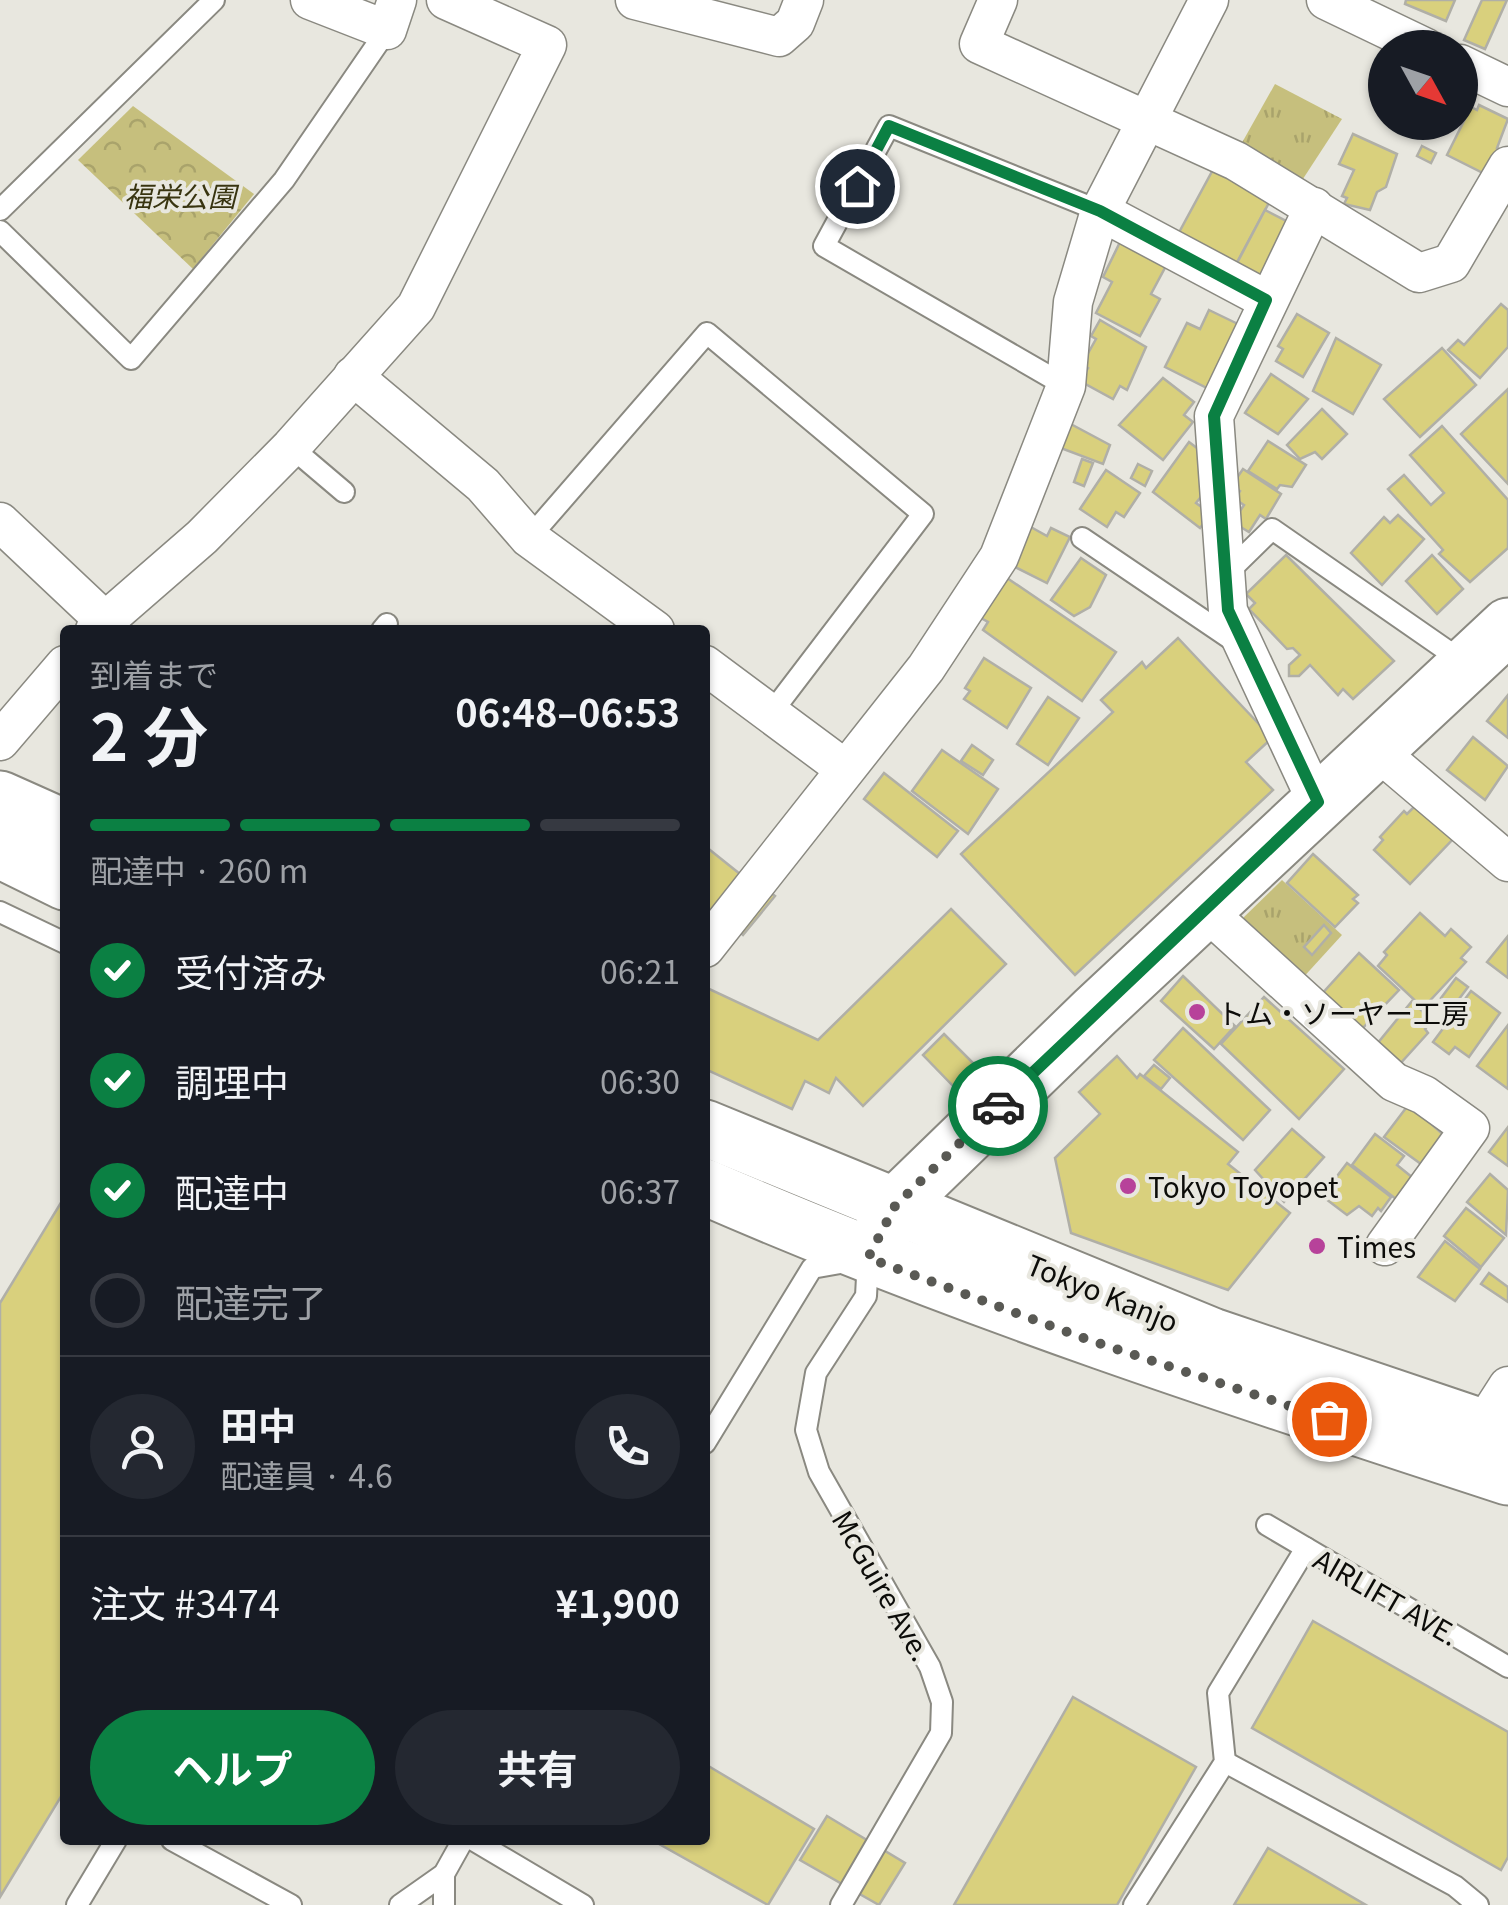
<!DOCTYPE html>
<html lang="ja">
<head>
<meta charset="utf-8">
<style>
  body { margin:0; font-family:Georgia,"Noto Sans JP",serif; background:#242831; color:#f1f3f6; height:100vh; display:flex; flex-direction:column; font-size:38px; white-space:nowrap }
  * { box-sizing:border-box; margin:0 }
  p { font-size:32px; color:#9ea1a6 }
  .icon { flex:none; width:55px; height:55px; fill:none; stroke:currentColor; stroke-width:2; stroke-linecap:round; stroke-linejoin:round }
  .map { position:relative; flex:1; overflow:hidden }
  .panel { position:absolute; left:60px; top:625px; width:650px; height:1220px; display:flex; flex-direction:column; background:#171b24; border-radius:10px; box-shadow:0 2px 8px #0004 }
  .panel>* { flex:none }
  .needle { width:65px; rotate:130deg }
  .buttons { position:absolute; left:1368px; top:30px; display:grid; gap:20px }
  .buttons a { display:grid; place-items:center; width:110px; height:110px; border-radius:50%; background:#171b24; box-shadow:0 2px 8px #0004; font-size:50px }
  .pin { position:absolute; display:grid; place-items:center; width:85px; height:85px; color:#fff; margin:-42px; border:5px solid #fff; border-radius:50%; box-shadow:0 2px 10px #0007 }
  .courier { position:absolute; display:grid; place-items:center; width:100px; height:100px; margin:-50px; border:8px solid #0b8043; border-radius:50%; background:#fff; color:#222; box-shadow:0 2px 12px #0007 }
  .summary em { font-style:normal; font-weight:700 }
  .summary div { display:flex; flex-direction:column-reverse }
  .summary { display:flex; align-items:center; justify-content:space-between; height:170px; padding:0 30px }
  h1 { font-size:65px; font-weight:700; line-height:75px }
  .bar { display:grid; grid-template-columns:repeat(4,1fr); gap:15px 10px; align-content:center; height:120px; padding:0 30px }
  .bar i { height:12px; border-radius:8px; background:#363941 }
  .bar .active { background:#0b8043 }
  .bar p { grid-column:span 4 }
  .line { display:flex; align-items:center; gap:25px; padding:0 30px; border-top:2px solid #363941 }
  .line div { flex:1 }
  .round { display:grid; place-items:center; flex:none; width:105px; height:105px; border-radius:52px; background:#242831 }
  ol { padding:0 30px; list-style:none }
  li { display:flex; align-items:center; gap:30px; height:110px }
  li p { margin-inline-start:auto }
  li .icon { padding:10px; border-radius:50%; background:#0b8043; color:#fff; stroke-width:4 }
  li:last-child { color:#9ea1a6 }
  li i { width:55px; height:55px; border:5px solid #363941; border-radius:50% }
  .action { display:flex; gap:20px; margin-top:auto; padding:20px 30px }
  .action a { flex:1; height:115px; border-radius:60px; background:#0b8043; color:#fff; font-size:40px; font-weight:700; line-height:115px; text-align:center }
  .action a+a { background:#242831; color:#f1f3f6 }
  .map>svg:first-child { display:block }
</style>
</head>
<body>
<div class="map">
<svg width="1508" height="1905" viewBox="0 0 1508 1905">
  <defs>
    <pattern id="grass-tufts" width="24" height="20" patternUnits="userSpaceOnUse" patternTransform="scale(2.5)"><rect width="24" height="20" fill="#c6bf7d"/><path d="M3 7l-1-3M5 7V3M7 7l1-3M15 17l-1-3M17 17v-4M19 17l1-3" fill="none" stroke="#a9a36b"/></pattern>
    <pattern id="forest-crowns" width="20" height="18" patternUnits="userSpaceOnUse" patternTransform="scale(2.5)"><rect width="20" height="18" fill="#c6bf7d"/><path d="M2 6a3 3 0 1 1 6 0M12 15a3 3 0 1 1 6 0" fill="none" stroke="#a9a36b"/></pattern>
  </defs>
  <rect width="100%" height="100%" fill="#e8e7df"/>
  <g fill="url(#grass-tufts)">
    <polygon points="1275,84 1342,119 1299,185 1239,148"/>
    <polygon points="1282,880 1342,935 1300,981 1244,931 1244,917"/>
  </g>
  <polygon fill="url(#forest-crowns)" points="133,106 254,194 193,269 78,160"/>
  <g fill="#d9d07d" stroke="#b0afa7" stroke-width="2.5">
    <polygon points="1406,0 1455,0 1446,21 1405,4"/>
    <polygon points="1482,0 1507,0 1485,49 1464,40"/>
    <polygon points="1479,105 1508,119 1497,148 1502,150 1489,176 1447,155 1471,107 1477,110"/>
    <polygon points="1353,134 1397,154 1386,187 1377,192 1370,210 1344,204 1347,198 1342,196 1354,170 1339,164"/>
    <polygon points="1422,146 1436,153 1431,163 1417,156"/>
    <polygon points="1215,166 1272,197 1234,268 1176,238"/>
    <polygon points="1265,210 1294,225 1260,278 1236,265"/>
    <polygon points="1121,240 1167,264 1151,294 1160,299 1140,336 1096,313 1112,282 1103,277"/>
    <polygon points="1501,304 1508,310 1508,347 1480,378 1448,350 1458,340 1464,345"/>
    <polygon points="1209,310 1242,326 1211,390 1165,367 1187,323 1200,329"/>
    <polygon points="1297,314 1329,333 1303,377 1276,361 1283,349 1278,346"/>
    <polygon points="1100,320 1146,347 1127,390 1120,386 1113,399 1080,381 1088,368 1082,364 1096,339 1091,336"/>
    <polygon points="1336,338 1381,365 1353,414 1313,391"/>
    <polygon points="1442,348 1476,385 1420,437 1384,399"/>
    <polygon points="1271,374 1308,399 1278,434 1245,413"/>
    <polygon points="1163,378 1194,402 1184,415 1193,422 1163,460 1119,425"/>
    <polygon points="1508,389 1508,484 1461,434"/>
    <polygon points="1322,409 1347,434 1322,459 1315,452 1300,459 1287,445"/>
    <polygon points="1067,422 1110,445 1103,464 1058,447"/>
    <polygon points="1442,426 1508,500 1508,548 1470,582 1439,554 1443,550 1388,489 1404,475 1431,505 1444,493 1410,455"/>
    <polygon points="1268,441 1306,465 1292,487 1280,485 1277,489 1248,471"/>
    <polygon points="1189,442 1206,455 1208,488 1196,503 1211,514 1200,528 1153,492"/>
    <polygon points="1082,459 1093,463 1084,486 1074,482"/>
    <polygon points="1138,464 1152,471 1145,486 1131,478"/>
    <polygon points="1243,469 1281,494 1266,519 1260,515 1249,532 1239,526 1236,517 1244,505 1235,499 1240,491 1232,485"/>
    <polygon points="1106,470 1140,493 1124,517 1116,512 1107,527 1080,509"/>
    <polygon points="1398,515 1424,539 1382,585 1351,553 1384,517 1390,523"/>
    <polygon points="1029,526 1047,536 1051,528 1070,537 1047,583 1011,565"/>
    <polygon points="1286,555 1394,661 1353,699 1343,689 1338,695 1310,665 1299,676 1289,676 1289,665 1300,655 1293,648 1287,649 1249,609 1255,603 1246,594"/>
    <polygon points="1432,555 1463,589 1437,614 1406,581"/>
    <polygon points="1081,558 1106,575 1090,607 1074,616 1051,600"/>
    <polygon points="1007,578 1116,652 1082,701 983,630 988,622 981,618"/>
    <polygon points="1178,638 1272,738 1246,762 1273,790 1075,975 961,854 1113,712 1101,700 1142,662 1146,668"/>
    <polygon points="984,658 1031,688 1007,728 964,699 970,691 965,688"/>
    <polygon points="1508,695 1508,738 1487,721"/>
    <polygon points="1048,697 1079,718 1048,765 1017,744"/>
    <polygon points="1473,737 1508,766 1485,800 1447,770"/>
    <polygon points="972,745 993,760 983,775 961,761"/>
    <polygon points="942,750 998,789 968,834 912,791"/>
    <polygon points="884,773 958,831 937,857 864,799"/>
    <polygon points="1417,804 1454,838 1410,884 1374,850 1383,840 1380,837 1404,811 1407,814"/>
    <polygon points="705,846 740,874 705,918"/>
    <polygon points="1313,854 1358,895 1353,899 1358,903 1335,927 1287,883"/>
    <polygon points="766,889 775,896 743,935 734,927"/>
    <polygon points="951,909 1006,964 863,1106 836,1078 829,1093 805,1081 792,1109 705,1069 705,987 818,1040"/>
    <polygon points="1420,913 1445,936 1451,929 1471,947 1461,958 1466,962 1423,1008 1378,966 1387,955 1384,952"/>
    <polygon points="1324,925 1331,933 1312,955 1304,947"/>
    <polygon points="1508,936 1508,978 1487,962"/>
    <polygon points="1359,953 1399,990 1359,1032 1320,996"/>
    <polygon points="1183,976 1235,1026 1214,1049 1161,1001"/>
    <polygon points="1456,978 1468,987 1453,1007 1441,998"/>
    <polygon points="1471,991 1500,1013 1469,1057 1455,1047 1449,1054 1433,1042"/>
    <polygon points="1264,997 1344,1069 1299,1119 1221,1044"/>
    <polygon points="1412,1001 1432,1021 1425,1029 1428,1033 1399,1065 1377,1044"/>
    <polygon points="1508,1025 1508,1089 1477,1066"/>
    <polygon points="1183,1028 1270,1110 1243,1140 1154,1060"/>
    <polygon points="944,1034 978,1068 956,1089 923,1055"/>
    <polygon points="1117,1056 1137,1078 1140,1074 1238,1152 1228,1164 1290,1213 1228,1290 1071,1233 1055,1158 1100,1114 1079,1092"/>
    <polygon points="1154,1065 1170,1078 1161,1089 1144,1076"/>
    <polygon points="1409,1104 1447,1138 1425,1167 1384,1137"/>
    <polygon points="1508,1127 1508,1166 1489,1152"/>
    <polygon points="1292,1129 1324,1157 1284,1202 1255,1170"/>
    <polygon points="1375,1134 1404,1156 1397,1165 1413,1178 1396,1199 1352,1165"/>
    <polygon points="1347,1163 1391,1197 1381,1211 1378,1208 1372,1216 1359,1206 1347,1215 1322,1196"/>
    <polygon points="1490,1174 1508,1190 1506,1235 1467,1202"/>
    <polygon points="65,1196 65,1790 0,1897 0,1303"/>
    <polygon points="1466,1208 1504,1238 1481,1267 1444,1236"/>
    <polygon points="1445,1241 1480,1269 1455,1301 1418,1277"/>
    <polygon points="1489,1273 1508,1287 1508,1302 1481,1284"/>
    <polygon points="1313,1621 1508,1732 1508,1857 1501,1870 1252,1728"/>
    <polygon points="1073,1697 1196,1767 1117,1905 954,1905"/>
    <polygon points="705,1764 814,1829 768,1905 652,1840 705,1840"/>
    <polygon points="827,1816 905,1863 879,1905 800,1860"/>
    <polygon points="1268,1848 1366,1905 1234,1905"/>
  </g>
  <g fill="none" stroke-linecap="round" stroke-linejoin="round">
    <g stroke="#8a8981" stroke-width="24">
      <g id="lane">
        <polyline points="0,210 214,0"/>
        <polyline points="0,231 131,359 284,180 387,30"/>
        <polyline points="1066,386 824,246 889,126 1100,211"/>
        <polyline points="291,447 344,492"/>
        <polyline points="529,538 707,333 923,514 772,712"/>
        <polyline points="1082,538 1237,643"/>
        <polyline points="1226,574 1272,529 1465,663"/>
        <polyline points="382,630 387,624"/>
        <polyline points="0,912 65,943"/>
        <polyline points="705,1443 812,1268 868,1258 866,1296 816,1373 806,1430 819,1472 930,1667 942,1702 941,1733 841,1905"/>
        <polyline points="1267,1525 1508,1667"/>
        <polyline points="1225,1762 1455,1886 1478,1905"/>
        <polyline points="172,1840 291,1905"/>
        <polyline points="473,1840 583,1905"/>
        <polyline points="77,1905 116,1840"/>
        <polyline points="400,1905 444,1874 463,1840"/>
        <polyline points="444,1905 444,1874"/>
        <polyline points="1134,1905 1225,1762 1218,1693 1306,1548"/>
      </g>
    </g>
    <g stroke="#8a8981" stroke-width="41">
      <g id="street">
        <polyline points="310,0 387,30 397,0"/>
        <polyline points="635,0 779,37 795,23 804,0"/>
        <polyline points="998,0 979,44 1236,161 1419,273 1451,263 1508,166"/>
        <polyline points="1326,0 1426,48"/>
        <polyline points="1460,64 1508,87"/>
        <polyline points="1314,207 1214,416 1228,611 1317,802"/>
        <polyline points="1100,211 1267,300"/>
        <polyline points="353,376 483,485 529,538 655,630"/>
        <polyline points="0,522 104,620"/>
        <polyline points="95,630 202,537 291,447 416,307 547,45 446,0"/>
        <polyline points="705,665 845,769"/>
        <polyline points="0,741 65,665"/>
        <polyline points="1375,749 1508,862"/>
        <polyline points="1205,910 1394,1082 1424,1095 1470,1128 1385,1246"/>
        <polyline points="705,948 926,668 999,557 1066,386 1073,302 1100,211 1209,0"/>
        <polyline points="1481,1428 1508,1386"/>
      </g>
    </g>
    <g stroke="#8a8981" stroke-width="59">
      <polyline id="primary" points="876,1244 895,1206 1095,1012 1508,626"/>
    </g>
    <g stroke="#8a8981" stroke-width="59">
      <g id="highway">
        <polyline points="0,799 65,828"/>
        <polyline points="0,850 65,882"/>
        <polyline points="705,1128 1212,1336 1508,1436"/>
        <path d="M 705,1187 C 967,1301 1237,1389 1508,1477"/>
      </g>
    </g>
    <use href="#lane" stroke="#fff" stroke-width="20"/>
    <use href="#street" stroke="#fff" stroke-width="38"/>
    <use href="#primary" stroke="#fff" stroke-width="55"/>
    <use href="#highway" stroke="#fff" stroke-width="55"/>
  </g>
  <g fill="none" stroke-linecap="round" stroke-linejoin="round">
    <polyline stroke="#595954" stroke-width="10" stroke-dasharray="0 18" points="998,1106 895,1206 868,1258 1089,1340 1329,1419"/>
    <polyline stroke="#0b8043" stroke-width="12" points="857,186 889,126 1100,211 1266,300 1214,416 1228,610 1318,802 998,1106"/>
  </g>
  <g fill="#b7429a" stroke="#e8e7df" stroke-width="4">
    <circle cx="1197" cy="1012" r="10"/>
    <circle cx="1128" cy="1186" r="10"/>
    <circle cx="1317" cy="1246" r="10"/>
  </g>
  <g text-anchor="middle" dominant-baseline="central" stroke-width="8" stroke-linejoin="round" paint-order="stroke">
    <g font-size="28" font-style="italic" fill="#383410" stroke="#e8e7df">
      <text x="180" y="195">福栄公園</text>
    </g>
    <g font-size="28" fill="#0c0c09" stroke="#e8e7df" text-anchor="start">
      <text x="1217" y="1012">トム・ソーヤー工房</text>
      <text x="1148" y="1186">Tokyo Toyopet</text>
      <text x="1337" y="1246">Times</text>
    </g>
    <g font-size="28" fill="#0c0c09" stroke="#e8e7df">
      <text transform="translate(1103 1292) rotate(22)">Tokyo Kanjo</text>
      <text transform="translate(883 1585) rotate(60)">McGuire Ave.</text>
      <text transform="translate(1387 1596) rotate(30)">AIRLIFT AVE.</text>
    </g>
  </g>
</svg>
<div class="buttons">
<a><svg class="needle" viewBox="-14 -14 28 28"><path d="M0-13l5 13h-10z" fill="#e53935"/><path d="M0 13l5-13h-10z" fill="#9ea1a6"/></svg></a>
</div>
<div class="pin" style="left:1329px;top:1419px;background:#ea580c"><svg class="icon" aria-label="bag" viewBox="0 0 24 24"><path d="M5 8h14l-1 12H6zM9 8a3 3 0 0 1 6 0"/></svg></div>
<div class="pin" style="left:857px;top:186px;background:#1f2937"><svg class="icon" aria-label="home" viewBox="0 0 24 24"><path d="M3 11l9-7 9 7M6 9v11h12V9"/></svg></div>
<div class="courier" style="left:998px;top:1106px"><svg class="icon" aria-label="car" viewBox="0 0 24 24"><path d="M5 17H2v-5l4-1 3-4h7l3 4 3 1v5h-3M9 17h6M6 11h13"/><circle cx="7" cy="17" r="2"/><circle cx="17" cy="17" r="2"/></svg></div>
<section class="panel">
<div class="summary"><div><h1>2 分</h1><p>到着まで</p></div><em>06:48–06:53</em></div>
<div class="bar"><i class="active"></i><i class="active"></i><i class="active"></i><i></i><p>配達中 · 260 m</p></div>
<ol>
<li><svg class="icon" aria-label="check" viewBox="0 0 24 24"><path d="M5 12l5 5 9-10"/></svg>受付済み<p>06:21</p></li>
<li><svg class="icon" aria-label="check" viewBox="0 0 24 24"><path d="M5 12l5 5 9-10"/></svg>調理中<p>06:30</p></li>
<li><svg class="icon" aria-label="check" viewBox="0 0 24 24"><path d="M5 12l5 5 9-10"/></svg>配達中<p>06:37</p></li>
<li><i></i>配達完了</li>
</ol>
<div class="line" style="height:180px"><a class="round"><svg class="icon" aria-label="person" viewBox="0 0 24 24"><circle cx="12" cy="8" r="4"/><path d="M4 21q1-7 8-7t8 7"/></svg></a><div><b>田中</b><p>配達員 · 4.6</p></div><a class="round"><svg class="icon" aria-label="phone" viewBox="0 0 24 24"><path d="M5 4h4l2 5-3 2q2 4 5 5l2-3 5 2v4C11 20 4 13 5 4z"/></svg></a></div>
<div class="line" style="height:130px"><div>注文 #3474</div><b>¥1,900</b></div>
<div class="action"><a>ヘルプ</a><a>共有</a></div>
</section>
</div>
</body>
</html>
